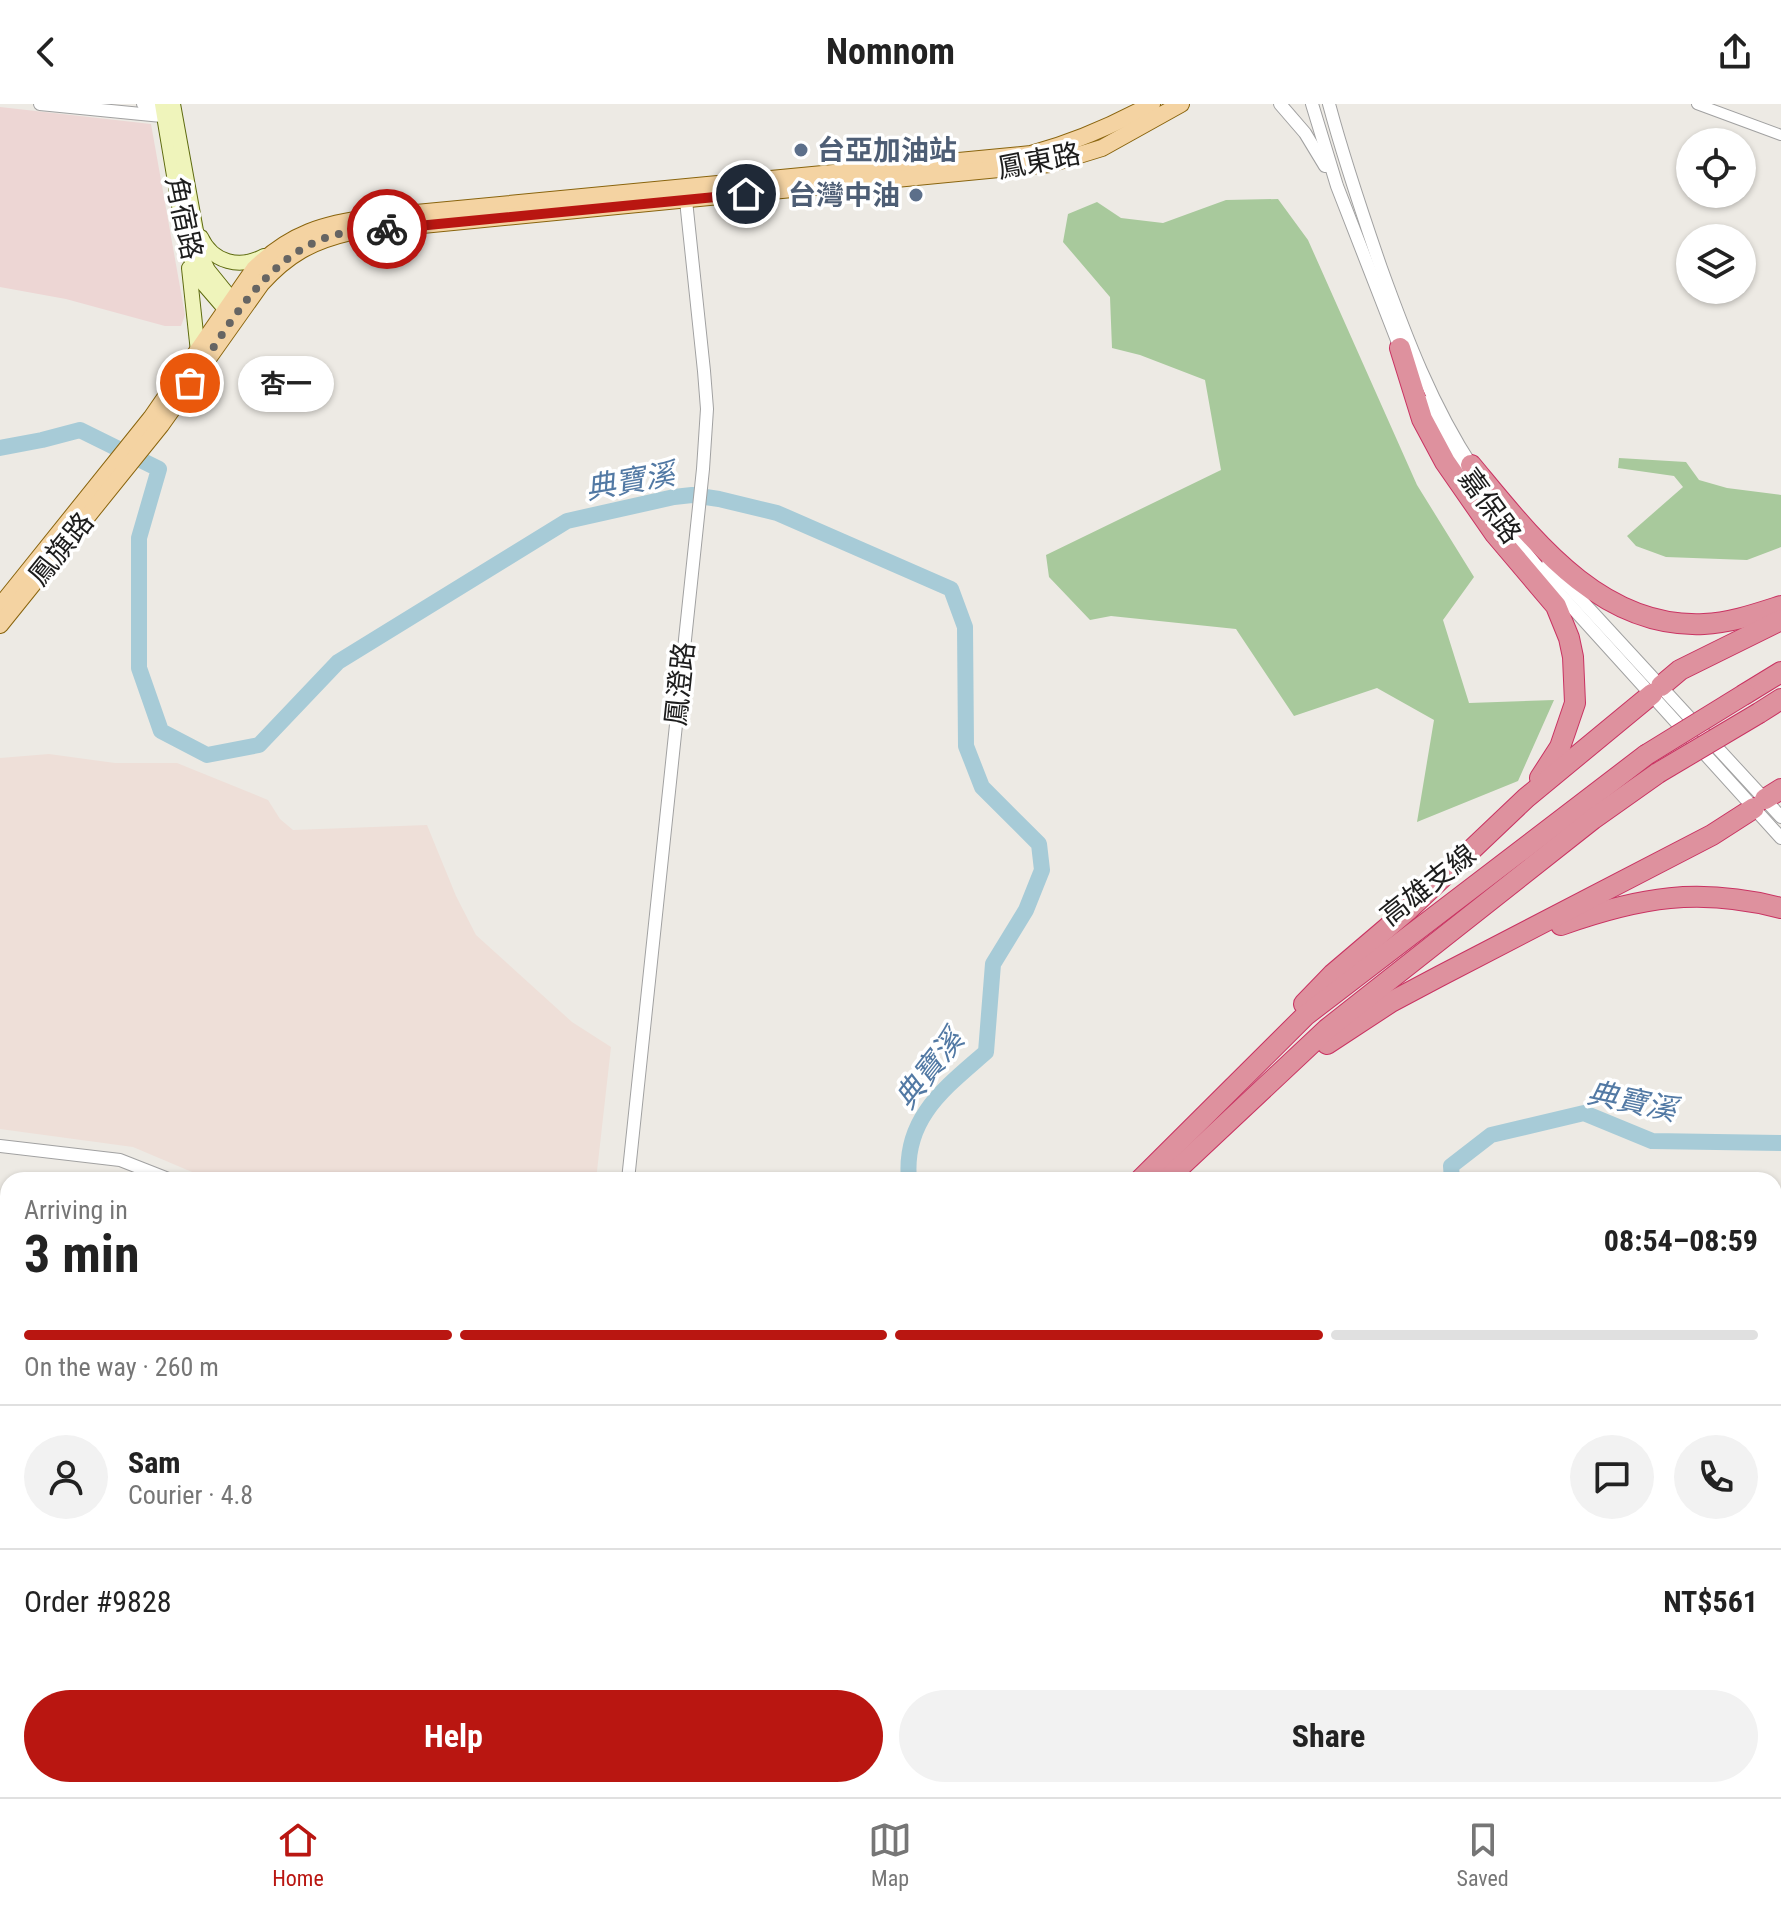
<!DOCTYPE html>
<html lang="en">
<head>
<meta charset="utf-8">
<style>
  body { margin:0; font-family:"Roboto Condensed","Noto Sans TC",sans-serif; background:#f2f2f2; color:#222; height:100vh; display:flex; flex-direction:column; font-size:30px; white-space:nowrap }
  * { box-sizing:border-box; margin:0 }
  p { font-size:26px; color:#767676 }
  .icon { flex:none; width:44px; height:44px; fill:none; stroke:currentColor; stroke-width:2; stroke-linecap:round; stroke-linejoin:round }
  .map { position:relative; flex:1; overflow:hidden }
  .sheet { position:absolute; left:0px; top:1068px; width:1782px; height:626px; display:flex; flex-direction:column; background:#fff; border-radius:24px 24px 0 0; box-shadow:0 2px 6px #0004 }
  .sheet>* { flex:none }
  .controls { position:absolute; left:1676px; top:24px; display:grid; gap:16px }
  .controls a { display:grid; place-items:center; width:80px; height:80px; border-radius:50%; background:#fff; box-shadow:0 2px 6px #0004; font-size:40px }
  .pin { position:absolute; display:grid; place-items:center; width:68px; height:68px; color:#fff; margin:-34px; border:4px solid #fff; border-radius:50%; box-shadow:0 2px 8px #0007 }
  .courier { position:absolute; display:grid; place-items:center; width:80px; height:80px; margin:-40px; border:6px solid #b91611; border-radius:50%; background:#fff; color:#222; box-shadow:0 2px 10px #0007 }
  .bubble { position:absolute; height:56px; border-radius:28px; background:#fff; box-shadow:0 2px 6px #0004; font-size:26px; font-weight:700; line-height:56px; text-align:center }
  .summary em { font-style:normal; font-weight:700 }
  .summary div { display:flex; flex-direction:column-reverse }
  .summary { display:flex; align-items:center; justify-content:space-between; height:136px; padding:0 24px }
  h1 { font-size:52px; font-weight:700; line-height:60px }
  .bar { display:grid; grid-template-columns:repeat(4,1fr); gap:12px 8px; align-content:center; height:96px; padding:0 24px }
  .bar i { height:10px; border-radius:6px; background:#e0e0e0 }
  .bar .active { background:#b91611 }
  .bar p { grid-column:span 4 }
  .line { display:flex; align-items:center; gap:20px; padding:0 24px; border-top:2px solid #e0e0e0 }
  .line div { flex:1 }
  .round { display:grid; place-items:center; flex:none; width:84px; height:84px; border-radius:42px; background:#f2f2f2 }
  .button { display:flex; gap:16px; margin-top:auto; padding:16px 24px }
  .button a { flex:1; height:92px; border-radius:48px; background:#b91611; color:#fff; font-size:32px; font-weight:700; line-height:92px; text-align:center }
  .button a+a { background:#f2f2f2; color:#222 }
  header { display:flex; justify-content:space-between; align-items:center; height:104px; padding:0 24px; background:#fff; font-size:36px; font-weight:700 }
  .menu { display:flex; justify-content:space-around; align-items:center; height:112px; border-top:2px solid #e0e0e0; background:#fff; font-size:22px; color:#767676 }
  .menu a { display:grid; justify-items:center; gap:4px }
  .menu .active { color:#b91611 }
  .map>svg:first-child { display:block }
</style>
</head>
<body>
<header><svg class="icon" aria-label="back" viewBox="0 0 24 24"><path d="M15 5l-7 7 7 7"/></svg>Nomnom<svg class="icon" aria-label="share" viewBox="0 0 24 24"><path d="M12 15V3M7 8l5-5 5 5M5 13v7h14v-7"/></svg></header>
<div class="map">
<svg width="1781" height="1693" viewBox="0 0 1781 1693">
  <rect width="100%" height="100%" fill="#edeae4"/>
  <polygon fill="#edd6d4" points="0,3 151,20 185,211 181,222 165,222 66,195 0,183"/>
  <polygon fill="#eedfd8" points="49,650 115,659 177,659 268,696 280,715 293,726 427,721 456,792 476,831 572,918 611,943 596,1076 211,1076 133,1043 0,1025 0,654"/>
  <g fill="#e8ebd0">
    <polygon points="1774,1507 1781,1508 1781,1644 1774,1644"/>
    <polygon points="1774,1666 1781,1667 1781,1693 1533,1693 1531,1686 1774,1686"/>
  </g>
  <g fill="#a8c99c">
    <polygon points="1278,95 1308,136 1417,381 1474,473 1443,516 1469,599 1554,596 1518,677 1417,718 1434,616 1377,584 1294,612 1236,525 1111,512 1090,516 1049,473 1046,451 1221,366 1205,276 1140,251 1112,244 1110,193 1063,138 1068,110 1097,98 1121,114 1163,119 1226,96"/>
    <polygon points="1619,354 1686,358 1699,376 1727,384 1781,391 1781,443 1747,456 1666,453 1636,442 1627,432 1683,383 1674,372 1618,364"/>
  </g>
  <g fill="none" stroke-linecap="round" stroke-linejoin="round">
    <g stroke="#a7cbd7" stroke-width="16">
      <path d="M 0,344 L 42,336 L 80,326 L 159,365 L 139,434 L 139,564 L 161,627 L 207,651 L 259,641 L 338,558 L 567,417 L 674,393 L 692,391 L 719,395 L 777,409 L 951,485 L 965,523 L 966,642 L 982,683 L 1039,740 L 1042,766 L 1026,806 L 993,860 L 986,948 C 945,984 903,1014 909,1076"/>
      <polyline points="1452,1076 1451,1062 1491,1031 1584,1009 1652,1037 1781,1039"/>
    </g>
    <g stroke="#a1a1a1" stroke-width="12">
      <polyline id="minor" points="1697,0 1781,31"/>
    </g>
    <g stroke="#a1a1a1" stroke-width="14">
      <g id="tertiary">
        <polyline points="40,0 172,13"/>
        <polyline points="143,0 170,1"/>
        <polyline points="1280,0 1305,29 1325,62"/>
        <polyline points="1312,0 1337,82 1402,249"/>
        <path d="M 1329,0 C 1344,56 1362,109 1381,164 C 1406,233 1432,302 1473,364"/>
        <polyline points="1425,298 1469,376"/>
        <polyline points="1489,404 1560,490 1781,734"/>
        <polyline points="1548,460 1781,713"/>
        <polyline points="0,1042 120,1056 171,1076"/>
        <polyline points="628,1076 703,365 707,305 704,267 685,87"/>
        <polyline points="1774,1656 1781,1657"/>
        <polyline points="530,1693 532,1686"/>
        <polyline points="561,1693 562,1686"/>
      </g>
    </g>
    <g stroke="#5d6a0e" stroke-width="16">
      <g id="secondary">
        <polyline points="162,0 186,143 200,176 231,212"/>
        <polyline points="173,0 200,149 208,166 238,203"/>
        <path d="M 201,133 C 213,159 240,165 264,152"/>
        <polyline points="189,164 198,248"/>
      </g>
    </g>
    <g stroke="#89640d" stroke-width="18">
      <g id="primary">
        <path d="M 0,502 L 151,314 L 254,165 C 291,129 323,120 374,113 L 1031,50 C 1075,38 1112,22 1152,0"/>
        <path d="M 0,521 L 161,321 L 261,180 C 288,150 312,137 351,128 L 1050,60 L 1102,44 L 1181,0"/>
      </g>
    </g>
    <g stroke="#c93362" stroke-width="22">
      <g id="motorway">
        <polyline points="1400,244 1422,315 1445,358 1495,430 1556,502 1569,534 1573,553 1575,599 1560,643 1540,674"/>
        <path d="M 1471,361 C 1531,433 1599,525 1704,520 C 1730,519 1756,510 1781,502"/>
        <polyline points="1661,582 1680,566 1781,516"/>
        <polyline points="1745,590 1781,568"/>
        <polyline points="1759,609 1781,595"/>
        <polyline points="1765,695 1781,685"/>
        <path d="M 1561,821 C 1640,793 1699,783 1781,804"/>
        <polyline points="1304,900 1333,870 1407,807 1526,694 1652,590"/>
        <polyline points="1327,940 1391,898 1440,872 1712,731 1754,704"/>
        <polyline points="1140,1076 1306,911 1646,651"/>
        <polyline points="1166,1076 1327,925 1593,715 1658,669"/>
        <polyline points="699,1693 703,1686"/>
        <polyline points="720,1693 724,1686"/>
      </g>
    </g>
    <use href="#minor" stroke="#fff" stroke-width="10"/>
    <use href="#tertiary" stroke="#fff" stroke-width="12"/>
    <use href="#secondary" stroke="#eff4bb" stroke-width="14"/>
    <use href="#primary" stroke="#f4d3a2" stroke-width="16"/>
    <use href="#motorway" stroke="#de919e" stroke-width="20"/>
    <g stroke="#c93362" stroke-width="22" stroke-linecap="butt">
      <g id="motorway-bridge">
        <polyline points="1646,651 1745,590"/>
        <polyline points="1658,669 1759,609"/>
      </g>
    </g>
    <use href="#motorway-bridge" stroke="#de919e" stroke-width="20"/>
  </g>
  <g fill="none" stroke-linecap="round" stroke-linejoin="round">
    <path stroke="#666563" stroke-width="8" stroke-dasharray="0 14.4" d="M 190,279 C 227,225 261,158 325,134 C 344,127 366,127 387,125"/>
    <polyline stroke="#b91611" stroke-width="10" points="387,125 746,90"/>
  </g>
  <g fill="#5c6f8a" stroke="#fff" stroke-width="3">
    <circle cx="801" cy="46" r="8"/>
    <circle cx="916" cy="91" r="8"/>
  </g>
  <g text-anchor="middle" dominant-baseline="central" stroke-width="7" stroke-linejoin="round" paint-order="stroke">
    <g font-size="28" font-weight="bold" fill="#4e5e75" stroke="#fff" text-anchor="start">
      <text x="817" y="46">台亞加油站</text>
      <text x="900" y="91" text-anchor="end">台灣中油</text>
    </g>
    <g font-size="28" fill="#1d1d1d" stroke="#fff">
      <text transform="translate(1039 57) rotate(-11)">鳳東路</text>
      <text transform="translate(184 114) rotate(78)">角宿路</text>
      <text transform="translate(1490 402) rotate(54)">嘉保路</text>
      <text transform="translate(61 445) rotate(-51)">鳳旗路</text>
      <text transform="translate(680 580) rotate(-84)">鳳澄路</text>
      <text transform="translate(1428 781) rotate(-38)">高雄支線</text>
    </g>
    <g font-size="30" font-style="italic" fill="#5279a4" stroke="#fff">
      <text transform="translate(630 377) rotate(-10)">典寶溪</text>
      <text transform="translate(929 965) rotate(-52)">典寶溪</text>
      <text transform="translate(1632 997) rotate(12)">典寶溪</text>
    </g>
  </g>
</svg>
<div class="controls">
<a><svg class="icon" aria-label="locate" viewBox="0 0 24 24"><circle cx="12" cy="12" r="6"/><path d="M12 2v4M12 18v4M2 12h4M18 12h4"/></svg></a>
<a><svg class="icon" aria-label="layers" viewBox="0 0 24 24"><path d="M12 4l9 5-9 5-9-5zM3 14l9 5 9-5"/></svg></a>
</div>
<div class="pin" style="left:190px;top:279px;background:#ea580c"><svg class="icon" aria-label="bag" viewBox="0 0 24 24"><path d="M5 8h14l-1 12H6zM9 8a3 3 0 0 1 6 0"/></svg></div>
<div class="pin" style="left:746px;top:90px;background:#1f2937"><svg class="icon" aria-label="home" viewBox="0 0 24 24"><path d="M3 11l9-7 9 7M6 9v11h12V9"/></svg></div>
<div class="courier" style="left:387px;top:125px"><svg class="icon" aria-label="bike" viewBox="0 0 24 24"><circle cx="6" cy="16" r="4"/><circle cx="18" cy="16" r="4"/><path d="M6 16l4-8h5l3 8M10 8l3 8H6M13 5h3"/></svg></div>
<div class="bubble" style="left:238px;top:252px;width:96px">杏一</div>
<section class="sheet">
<div class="summary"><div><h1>3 min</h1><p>Arriving in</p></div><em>08:54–08:59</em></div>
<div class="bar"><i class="active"></i><i class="active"></i><i class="active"></i><i></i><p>On the way · 260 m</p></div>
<div class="line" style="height:144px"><a class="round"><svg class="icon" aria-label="person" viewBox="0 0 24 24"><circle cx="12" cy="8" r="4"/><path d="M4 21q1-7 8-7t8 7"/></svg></a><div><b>Sam</b><p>Courier · 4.8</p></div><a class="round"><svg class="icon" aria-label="chat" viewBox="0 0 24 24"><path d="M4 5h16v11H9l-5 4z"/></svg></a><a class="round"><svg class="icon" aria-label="phone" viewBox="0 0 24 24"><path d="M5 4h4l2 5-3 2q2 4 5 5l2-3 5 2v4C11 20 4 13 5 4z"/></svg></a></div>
<div class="line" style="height:104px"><div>Order #9828</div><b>NT$561</b></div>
<div class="button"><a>Help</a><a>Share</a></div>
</section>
</div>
<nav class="menu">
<a class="active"><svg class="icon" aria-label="home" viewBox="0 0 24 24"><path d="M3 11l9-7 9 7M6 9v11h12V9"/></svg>Home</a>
<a><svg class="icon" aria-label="map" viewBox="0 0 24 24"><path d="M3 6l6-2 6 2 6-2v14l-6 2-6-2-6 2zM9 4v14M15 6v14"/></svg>Map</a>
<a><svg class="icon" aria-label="saved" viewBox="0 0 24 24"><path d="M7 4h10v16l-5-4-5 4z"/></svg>Saved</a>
</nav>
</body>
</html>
